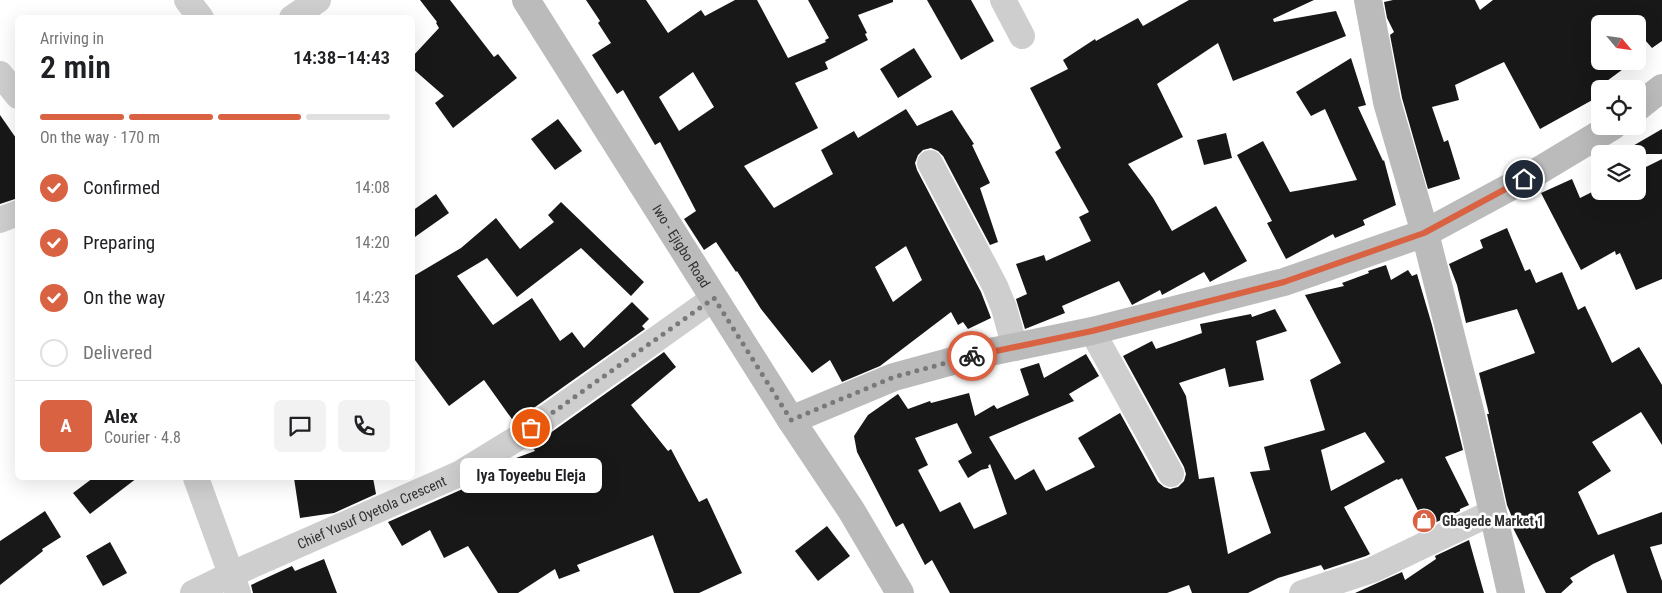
<!DOCTYPE html>
<html lang="en">
<head>
<meta charset="utf-8">
<style>
  body { margin:0; font-family:"Roboto Condensed",sans-serif; background:#f2f2f2; color:#202124; height:100vh; display:flex; flex-direction:column; font-size:19px; white-space:nowrap }
  * { box-sizing:border-box; margin:0 }
  p { font-size:16px; color:#757577 }
  .icon { flex:none; width:28px; height:28px; fill:none; stroke:currentColor; stroke-width:2; stroke-linecap:round; stroke-linejoin:round }
  .map { position:relative; flex:1; overflow:hidden }
  .panel { position:absolute; left:15px; top:15px; width:400px; height:465px; display:flex; flex-direction:column; background:#fff; border-radius:8px; box-shadow:0 5px 20px #0002 }
  .panel>* { flex:none }
  .needle { width:32px; rotate:119deg }
  .fabs { position:absolute; left:1591px; top:15px; display:grid; gap:10px }
  .fabs a { display:grid; place-items:center; width:55px; height:55px; border-radius:8px; background:#fff; box-shadow:0 5px 20px #0002; font-size:25px }
  .pin { position:absolute; display:grid; place-items:center; width:42px; height:42px; color:#fff; margin:-21px; border:2px solid #fff; border-radius:50%; box-shadow:0 1px 5px #0007 }
  .courier { position:absolute; display:grid; place-items:center; width:50px; height:50px; margin:-25px; border:4px solid #d96242; border-radius:50%; background:#fff; color:#222; box-shadow:0 1px 6px #0007 }
  .bubble { position:absolute; height:35px; border-radius:8px; background:#fff; box-shadow:0 5px 20px #0002; font-size:16px; font-weight:600; line-height:35px; text-align:center }
  .overview em { font-style:normal; font-weight:600 }
  .overview div { display:flex; flex-direction:column-reverse }
  .overview { display:flex; align-items:center; justify-content:space-between; height:85px; padding:0 25px }
  h1 { font-size:32px; font-weight:600; line-height:38px }
  .bar { display:grid; grid-template-columns:repeat(4,1fr); gap:8px 5px; align-content:center; height:60px; padding:0 25px }
  .bar i { height:6px; border-radius:4px; background:#e0e0e0 }
  .bar .active { background:#d96242 }
  .bar p { grid-column:span 4 }
  .line { display:flex; align-items:center; gap:12px; padding:0 25px; border-top:1px solid #e0e0e0 }
  .line div { flex:1 }
  .round { display:grid; place-items:center; flex:none; width:52px; height:52px; border-radius:8px; background:#f2f2f2 }
  ol { padding:0 25px; list-style:none }
  li { display:flex; align-items:center; gap:15px; height:55px }
  li p { margin-inline-start:auto }
  li .icon { padding:5px; border-radius:50%; background:#d96242; color:#fff; stroke-width:4 }
  li:last-child { color:#757577 }
  li i { width:28px; height:28px; border:2px solid #e0e0e0; border-radius:50% }
  .map>svg:first-child { display:block }
</style>
</head>
<body>
<div class="map">
<svg width="1662" height="593" viewBox="0 0 1662 593">
  <rect width="100%" height="100%" fill="#fff"/>
  <g fill="#181818" fill-rule="evenodd">
    <polygon points="420,0 450,0 494,57 498,54 517,78 453,128 435,103 444,96 412,68 412,57 439,28 436,23 437,22"/>
    <path d="M 586,0 L 646,0 L 668,33 L 701,10 L 705,16 L 735,0 L 757,0 L 788,58 L 826,42 L 825,40 L 829,38 L 808,0 L 893,0 L 893,2 L 858,15 L 867,33 L 865,34 L 868,40 L 825,62 L 828,69 L 795,83 L 818,128 L 744,166 L 774,208 L 833,174 L 821,150 L 854,131 L 858,138 L 906,109 L 917,126 L 952,110 L 974,144 L 972,145 L 990,183 L 980,188 L 998,242 L 990,245 L 943,156 L 938,151 L 931,148 L 923,150 L 918,155 L 915,163 L 917,170 L 981,292 L 991,318 L 968,329 L 963,322 L 958,325 L 951,312 L 880,366 L 842,382 L 830,360 L 812,373 L 761,309 L 737,271 L 736,272 L 716,242 L 704,250 L 684,219 L 696,211 L 660,142 L 655,145 L 623,90 L 617,94 L 592,55 L 611,43 L 598,23 L 600,21 ZM 693,72 L 714,107 L 679,131 L 659,97 ZM 906,246 L 922,280 L 893,302 L 875,267 Z"/>
    <polygon points="927,0 971,0 994,41 961,60"/>
    <polygon points="1189,0 1314,0 1273,19 1274,22 1336,11 1346,36 1233,81 1218,43 1157,84 1183,137 1128,164 1153,198 1172,231 1216,206 1247,261 1210,282 1204,272 1162,295 1160,290 1132,305 1119,281 1062,306 1065,313 1025,329 1016,299 1027,294 1016,264 1044,255 1046,261 1091,241 1079,217 1089,212 1055,152 1061,148 1030,88 1068,69 1063,60 1095,39 1096,41 1138,18 1143,26"/>
    <polygon points="1393,0 1475,0 1480,10 1493,0 1662,0 1662,41 1652,48 1638,32 1638,24 1600,24 1600,61 1634,61 1592,92 1596,98 1540,129 1504,62 1455,85 1459,100 1432,107 1444,142 1448,140 1460,179 1428,189 1402,98 1390,35 1394,32 1387,18 1384,2"/>
    <polygon points="914,48 932,77 898,98 880,69"/>
    <polygon points="1351,58 1366,105 1358,107 1383,161 1384,160 1396,205 1363,220 1365,225 1335,238 1333,234 1286,259 1267,223 1272,221 1237,155 1263,141 1290,192 1357,180 1325,109 1311,116 1296,92"/>
    <polygon points="0,115 18,141 18,198 0,204"/>
    <polygon points="558,119 582,151 555,170 531,139"/>
    <polygon points="1662,129 1662,154 1619,154"/>
    <polygon points="1226,133 1232,158 1204,165 1197,140"/>
    <polygon points="1662,159 1662,279 1636,290 1620,253 1616,255 1615,251 1581,270 1541,193 1572,179 1580,198 1594,191 1638,191 1638,171"/>
    <polygon points="436,194 449,213 412,239 412,211"/>
    <polygon points="561,202 644,282 631,296 581,248 517,297 487,258 457,276 493,325 532,298 560,341 572,332 584,348 632,302 649,319 642,326 645,329 514,422 484,380 449,406 412,356 412,277 461,248 496,218 520,249 554,222 548,215"/>
    <polygon points="1507,228 1525,271 1530,269 1536,283 1562,272 1578,310 1585,306 1612,363 1639,347 1662,385 1662,445 1641,412 1592,442 1611,471 1578,492 1598,535 1662,512 1662,544 1650,547 1662,581 1662,593 1627,593 1614,554 1593,564 1570,578 1573,582 1561,593 1546,593 1513,528 1516,527 1507,505 1487,414 1489,414 1479,373 1535,353 1517,309 1466,323 1457,285 1449,264 1483,248 1480,240"/>
    <path d="M 1386,265 L 1391,280 L 1408,270 L 1412,276 L 1417,274 L 1432,325 L 1463,450 L 1445,457 L 1469,505 L 1460,509 L 1460,511 L 1426,527 L 1402,478 L 1398,480 L 1397,479 L 1344,507 L 1370,554 L 1366,556 L 1324,570 L 1321,565 L 1278,578 L 1248,593 L 1192,593 L 1189,585 L 1167,593 L 950,593 L 932,560 L 925,565 L 903,523 L 896,527 L 857,452 L 854,436 L 868,415 L 898,394 L 908,409 L 930,401 L 931,403 L 969,393 L 975,416 L 994,405 L 997,409 L 1029,395 L 1020,369 L 1039,363 L 1044,378 L 1086,354 L 1099,376 L 1069,394 L 1074,401 L 989,437 L 1015,480 L 1034,469 L 1046,491 L 1095,467 L 1078,438 L 1120,413 L 1158,482 L 1164,487 L 1170,489 L 1178,487 L 1184,481 L 1186,474 L 1184,467 L 1123,356 L 1152,341 L 1156,349 L 1202,333 L 1200,324 L 1251,314 L 1252,317 L 1275,309 L 1287,331 L 1256,341 L 1264,380 L 1229,387 L 1225,368 L 1179,383 L 1186,396 L 1199,479 L 1214,477 L 1228,554 L 1271,533 L 1250,472 L 1270,470 L 1264,447 L 1325,430 L 1310,380 L 1341,363 L 1305,295 L 1344,286 L 1342,283 L 1369,273 L 1368,271 ZM 957,423 L 972,453 L 958,461 L 968,478 L 981,470 L 989,468 L 988,466 L 990,464 L 1007,514 L 974,529 L 960,502 L 940,512 L 918,470 L 928,465 L 915,438 ZM 1365,432 L 1385,462 L 1331,491 L 1321,450 Z"/>
    <polygon points="664,352 676,367 631,405 668,451 671,449 699,502 707,498 742,573 699,593 674,593 653,535 577,565 580,571 559,579 555,569 518,593 498,593 468,546 444,558 430,530 402,546 388,522 465,488 508,461 535,451 532,446"/>
    <polygon points="93,478 137,478 90,514 73,493"/>
    <polygon points="294,478 373,478 376,494 334,513 300,518"/>
    <polygon points="45,511 61,537 42,549 43,551 0,585 0,541"/>
    <polygon points="827,526 850,556 818,581 795,551"/>
    <polygon points="1469,540 1484,593 1355,593 1402,572 1405,580 1436,559 1435,556"/>
    <polygon points="110,542 127,573 103,586 86,556"/>
    <polygon points="324,559 337,593 253,593 251,585 292,566 295,571"/>
  </g>
  <g fill="none" stroke-linecap="round" stroke-linejoin="round">
    <g stroke="#cecece" stroke-width="26">
      <polyline points="187,0 201,18"/>
      <polyline points="1003,0 1022,36"/>
      <polyline points="292,18 318,0"/>
      <polyline points="0,74 18,96"/>
      <polyline points="930,163 995,286 1004,308 1015,348"/>
      <polyline points="0,220 18,213"/>
      <polyline points="1092,331 1171,474"/>
      <polyline points="196,478 238,593"/>
      <path id="s1" d="M 193,593 L 232,574 L 459,474 L 516,439 L 714,298"/>
      <polyline points="1302,593 1372,570 1493,512"/>
    </g>
    <g stroke="#bbb" stroke-width="28">
      <path id="s2" d="M 526,0 L 791,420 L 851,510 L 900,593"/>
      <polyline points="1368,0 1387,102 1425,233 1471,415 1511,593"/>
      <polyline points="1638,107 1662,88"/>
      <polyline points="791,420 894,377 971,356 1092,331 1284,282 1425,233 1525,179 1613,126"/>
    </g>
  </g>
  <g fill="none" stroke-linecap="round" stroke-linejoin="round">
    <polyline stroke="#797979" stroke-width="5" stroke-dasharray="0 9" points="531,428 714,298 791,420 894,377 972,356"/>
    <polyline stroke="#d96242" stroke-width="6" points="972,356 1092,331 1284,282 1424,233 1524,179"/>
  </g>
  <defs>
    <g id="shop-disc" transform="scale(1.25)"><circle r="9.5" fill="#d96242" stroke="#fff"/><path d="M-5-2.5h2.3a2.7 3.5 0 0 1 5.4 0H5L5.5 6h-11ZM-1.5-2.5h3a1.5 2.3 0 0 0-3 0Z" fill="#fff"/></g>
  </defs>
  <g fill-rule="evenodd">
    <use href="#shop-disc" x="1424" y="521"/>
  </g>
  <g text-anchor="middle" dominant-baseline="central" stroke-width="5" stroke-linejoin="round" paint-order="stroke">
    <g font-size="14" fill="#313131" stroke="#fff">
      <text stroke="none"><textPath href="#s2" startOffset="291">Iwo - Ejigbo Road</textPath></text>
      <text stroke="none"><textPath href="#s1" startOffset="196">Chief Yusuf Oyetola Crescent</textPath></text>
    </g>
    <g font-size="14" font-weight="bold" fill="#313131" stroke="#fff" text-anchor="start">
      <text x="1442" y="521">Gbagede Market 1</text>
    </g>
  </g>
</svg>
<div class="fabs">
<a><svg class="needle" viewBox="-14 -14 28 28"><path d="M0-13l5 13h-10z" fill="#e53935"/><path d="M0 13l5-13h-10z" fill="#757577"/></svg></a>
<a><svg class="icon" aria-label="locate" viewBox="0 0 24 24"><circle cx="12" cy="12" r="6"/><path d="M12 2v4M12 18v4M2 12h4M18 12h4"/></svg></a>
<a><svg class="icon" aria-label="layers" viewBox="0 0 24 24"><path d="M12 4l9 5-9 5-9-5zM3 14l9 5 9-5"/></svg></a>
</div>
<div class="pin" style="left:531px;top:428px;background:#ea580c"><svg class="icon" aria-label="bag" viewBox="0 0 24 24"><path d="M5 8h14l-1 12H6zM9 8a3 3 0 0 1 6 0"/></svg></div>
<div class="pin" style="left:1524px;top:179px;background:#1f2937"><svg class="icon" aria-label="home" viewBox="0 0 24 24"><path d="M3 11l9-7 9 7M6 9v11h12V9"/></svg></div>
<div class="courier" style="left:972px;top:356px"><svg class="icon" aria-label="bike" viewBox="0 0 24 24"><circle cx="6" cy="16" r="4"/><circle cx="18" cy="16" r="4"/><path d="M6 16l4-8h5l3 8M10 8l3 8H6M13 5h3"/></svg></div>
<div class="bubble" style="left:460px;top:458px;width:142px">Iya Toyeebu Eleja</div>
<section class="panel">
<div class="overview"><div><h1>2 min</h1><p>Arriving in</p></div><em>14:38–14:43</em></div>
<div class="bar"><i class="active"></i><i class="active"></i><i class="active"></i><i></i><p>On the way · 170 m</p></div>
<ol>
<li><svg class="icon" aria-label="check" viewBox="0 0 24 24"><path d="M5 12l5 5 9-10"/></svg>Confirmed<p>14:08</p></li>
<li><svg class="icon" aria-label="check" viewBox="0 0 24 24"><path d="M5 12l5 5 9-10"/></svg>Preparing<p>14:20</p></li>
<li><svg class="icon" aria-label="check" viewBox="0 0 24 24"><path d="M5 12l5 5 9-10"/></svg>On the way<p>14:23</p></li>
<li><i></i>Delivered</li>
</ol>
<div class="line" style="height:90px"><b class="round" style="background:#d96242;color:#fff">A</b><div><b>Alex</b><p>Courier · 4.8</p></div><a class="round"><svg class="icon" aria-label="chat" viewBox="0 0 24 24"><path d="M4 5h16v11H9l-5 4z"/></svg></a><a class="round"><svg class="icon" aria-label="phone" viewBox="0 0 24 24"><path d="M5 4h4l2 5-3 2q2 4 5 5l2-3 5 2v4C11 20 4 13 5 4z"/></svg></a></div>
</section>
</div>
</body>
</html>
